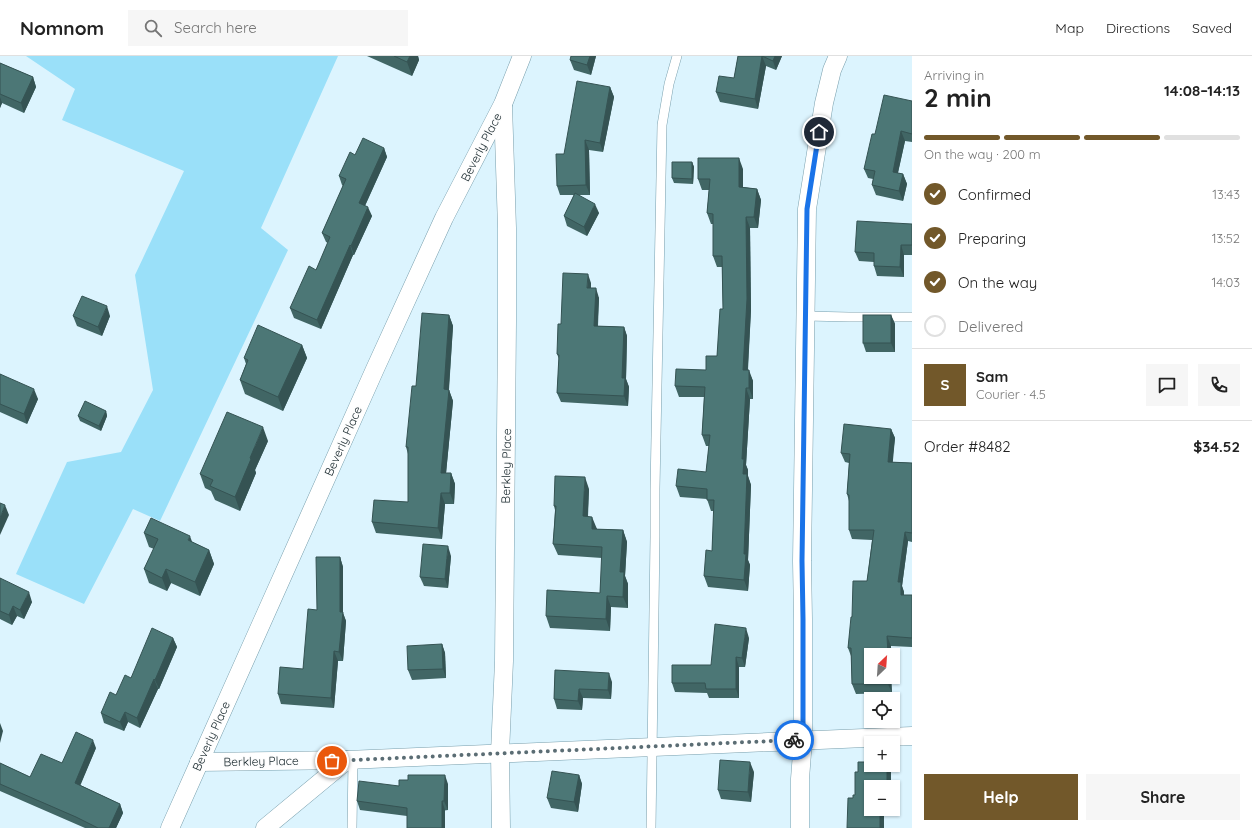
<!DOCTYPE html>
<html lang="en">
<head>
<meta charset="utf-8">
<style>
  body { margin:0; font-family:Quicksand,sans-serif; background:#f6f6f6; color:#222; height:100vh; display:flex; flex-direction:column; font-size:15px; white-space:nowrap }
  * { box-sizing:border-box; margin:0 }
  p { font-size:13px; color:#767676 }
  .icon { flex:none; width:22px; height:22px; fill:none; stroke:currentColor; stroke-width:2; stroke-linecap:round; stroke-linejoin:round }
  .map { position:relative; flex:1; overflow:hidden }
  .panel { display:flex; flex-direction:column; background:#fff; width:340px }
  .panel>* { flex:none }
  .needle { width:26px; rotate:25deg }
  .tools { position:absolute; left:864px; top:592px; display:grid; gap:8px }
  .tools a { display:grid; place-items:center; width:36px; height:36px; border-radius:0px; background:#fff; box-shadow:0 1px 3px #0004; font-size:20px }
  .pin { position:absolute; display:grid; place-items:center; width:34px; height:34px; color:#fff; margin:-17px; border:2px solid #fff; border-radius:50%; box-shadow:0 1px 4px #0007 }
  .courier { position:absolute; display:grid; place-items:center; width:40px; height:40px; margin:-20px; border:3px solid #1a73e8; border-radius:50%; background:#fff; color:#222; box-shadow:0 1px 5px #0007 }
  .headline em { font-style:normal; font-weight:800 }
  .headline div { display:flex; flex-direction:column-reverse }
  .headline { display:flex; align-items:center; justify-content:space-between; height:68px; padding:0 12px }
  h1 { font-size:26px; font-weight:800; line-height:30px }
  .bar { display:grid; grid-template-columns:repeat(4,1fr); gap:6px 4px; align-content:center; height:48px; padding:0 12px }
  .bar i { height:5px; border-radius:3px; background:#e0e0e0 }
  .bar .active { background:#72582a }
  .bar p { grid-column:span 4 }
  .line { display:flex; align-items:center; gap:10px; padding:0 12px; border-top:1px solid #e0e0e0 }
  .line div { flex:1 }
  .round { display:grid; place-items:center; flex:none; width:42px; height:42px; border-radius:0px; background:#f6f6f6 }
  ol { padding:0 12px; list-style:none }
  li { display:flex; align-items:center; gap:12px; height:44px }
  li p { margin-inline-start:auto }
  li .icon { padding:4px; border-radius:50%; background:#72582a; color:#fff; stroke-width:4 }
  li:last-child { color:#767676 }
  li i { width:22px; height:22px; border:2px solid #e0e0e0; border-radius:50% }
  .primary-button { display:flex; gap:8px; margin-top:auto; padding:8px 12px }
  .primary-button a { flex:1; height:46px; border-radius:0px; background:#72582a; color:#fff; font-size:16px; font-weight:800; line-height:46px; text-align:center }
  .primary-button a+a { background:#f6f6f6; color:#222 }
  header { display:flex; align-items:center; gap:24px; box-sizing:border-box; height:56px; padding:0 20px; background:#fff; border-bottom:1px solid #e0e0e0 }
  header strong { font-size:19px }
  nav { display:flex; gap:22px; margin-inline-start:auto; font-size:14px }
  .search { width:280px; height:36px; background:#f6f6f6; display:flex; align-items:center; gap:10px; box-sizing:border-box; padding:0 14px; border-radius:0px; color:#767676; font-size:15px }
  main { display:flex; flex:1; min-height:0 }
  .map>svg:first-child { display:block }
</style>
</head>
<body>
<header>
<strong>Nomnom</strong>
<div class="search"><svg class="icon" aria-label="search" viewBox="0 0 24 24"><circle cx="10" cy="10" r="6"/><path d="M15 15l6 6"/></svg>Search here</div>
<nav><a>Map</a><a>Directions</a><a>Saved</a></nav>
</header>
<main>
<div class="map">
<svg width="912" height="772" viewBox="0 0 912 772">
  <rect width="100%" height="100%" fill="#dcf4fe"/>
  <polygon fill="#9ae0f9" points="26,0 338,0 261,172 288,194 160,465 133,453 84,548 16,518 67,406 121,396 153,334 135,219 184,115 62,64 75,33"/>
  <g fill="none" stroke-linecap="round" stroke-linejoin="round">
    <g stroke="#789fad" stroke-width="10">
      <g id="service">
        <polyline points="806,260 849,261 912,261"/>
        <polyline points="352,772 353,704"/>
        <polyline points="651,772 655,481 655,433 662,69 669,28 677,0"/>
      </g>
    </g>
    <g stroke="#789fad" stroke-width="19">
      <g id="minor">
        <polyline points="199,706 347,704"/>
        <polyline points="170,772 375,313 444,162 503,48 522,0"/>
        <polyline points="265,772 347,704 912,680"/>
        <polyline points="501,772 500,697 504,605 507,266 507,172 503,49"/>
        <polyline points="800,772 800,723 803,684 803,563 802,505 807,153 824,47 832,14 838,0"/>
      </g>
    </g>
    <use href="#service" stroke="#fff" stroke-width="9"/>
    <use href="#minor" stroke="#fff" stroke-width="18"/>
  </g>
  <g fill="#416665">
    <polygon points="367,0 418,0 419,4 412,20"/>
    <polygon points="596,0 591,19 574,14 570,4"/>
    <polygon points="738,0 782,0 776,14 766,10 758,53 720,46 716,36 734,22"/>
    <polygon points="0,7 33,21 36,31 24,57 2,47 0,52"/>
    <polygon points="610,31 614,41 603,96 589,94 590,139 578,139 599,157 587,180 567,170 564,160 574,139 560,139 557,130 564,98"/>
    <polygon points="912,45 912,86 905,85 898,117 903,118 907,128 903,145 876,139 872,129 873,123 868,122 864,113 875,78"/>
    <polygon points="384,92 387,101 365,150 372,160 354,199 353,199 321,273 294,262 290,252 316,214 328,187 326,186 322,177 343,130 342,129 339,120 355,99"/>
    <polygon points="692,106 694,111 693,128 674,127 672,122"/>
    <polygon points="743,113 743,131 757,133 761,144 758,172 750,172 751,254 748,314 753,325 753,343 750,343 746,409 748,414 748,420 751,429 748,504 750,509 748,535 708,531 704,520 712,495 714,455 711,455 707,443 680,441 676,430 706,416 709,390 706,390 702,379 704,341 679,341 675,330 706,314 717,300 723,253 722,211 717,211 713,200 713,168 711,168 707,157 709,134 702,134 698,123"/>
    <polygon points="912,168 912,199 904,199 904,221 877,220 874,210 874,206 859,205 855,196"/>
    <polygon points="591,227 591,232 599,242 598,270 624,271 627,280 626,323 629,331 628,350 561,346 557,337 559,303 557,298 561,268"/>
    <polygon points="449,259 453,270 449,334 453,345 446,417 451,417 455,428 454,448 445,448 442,483 376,477 372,466 408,446 408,398 406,391 416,330"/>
    <polygon points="891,259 895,268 895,296 866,296 863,287"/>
    <polygon points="73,260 110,260 102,280 77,270"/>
    <polygon points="302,289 307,302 283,355 245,338 240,324 246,308 244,302"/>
    <polygon points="0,318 38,343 27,368 0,356"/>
    <polygon points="106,355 107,360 101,375 80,365 78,360"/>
    <polygon points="891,373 895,382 892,406 912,407 912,486 908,485 902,530 904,536 904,539 912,539 912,591 891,590 891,599 871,599 871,621 891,621 892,637 856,638 852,628 851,600 848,592 852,561 867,525 872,484 852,483 849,474 849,445 847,438 849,407 845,406 841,397"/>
    <polygon points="268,385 255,414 256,417 240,455 215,444 211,435 205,432 200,418"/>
    <polygon points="589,433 588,461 597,473 623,474 627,486 625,520 628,528 628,552 611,551 610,575 550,572 546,560 600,537 602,502 558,499 553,488 555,454 554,450"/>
    <polygon points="144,477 192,486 209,494 214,508 200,540 171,527 167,535 149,527 144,513 154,493 149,491"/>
    <polygon points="451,500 448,532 424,530 420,521"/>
    <polygon points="340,501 343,511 343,557 346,565 343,605 338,605 334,652 281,648 278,638 303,613 317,554"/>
    <polygon points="0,522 32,546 24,563 17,560 12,569 0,563"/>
    <polygon points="173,582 177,591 159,633 158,633 140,672 128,666 124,675 104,667 101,657 131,622"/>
    <polygon points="749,582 745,611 739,611 739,642 709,642 707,637 675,636 672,627 711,609"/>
    <polygon points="442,588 445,597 446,622 412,624 408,614"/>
    <polygon points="555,614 612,626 611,643 583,642 582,654 557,653 554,643"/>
    <polygon points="96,692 80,729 120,748 123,757 116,772 85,772 0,735 0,707 30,721 62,707"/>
    <polygon points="754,716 751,746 721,743 718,734"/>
    <polygon points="579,719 582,728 578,756 551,752 547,742"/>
    <polygon points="448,728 448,754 407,760 360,754 357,745 399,730"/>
  </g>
  <g fill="#355353">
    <polygon points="410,0 418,0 419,4 412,20 407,6"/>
    <polygon points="590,0 596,0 591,19 587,9"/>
    <polygon points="762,0 766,10 758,53 755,43"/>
    <polygon points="775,0 782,0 776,14 773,5"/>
    <polygon points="33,21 36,31 24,57 21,47"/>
    <polygon points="610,31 614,41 603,96 600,87"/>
    <polygon points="0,41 2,47 0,52"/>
    <polygon points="901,75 905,85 896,125 893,116"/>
    <polygon points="585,84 589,94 590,139 586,129"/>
    <polygon points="384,92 387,101 362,156 359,147"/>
    <polygon points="739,102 743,113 743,142 739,131"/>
    <polygon points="692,106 694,111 693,128 692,123"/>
    <polygon points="903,118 907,128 903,145 899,135"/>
    <polygon points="757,133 761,144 758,172 754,161"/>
    <polygon points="595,148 599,157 587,180 584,171"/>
    <polygon points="368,151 372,160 354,199 351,190"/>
    <polygon points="746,161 750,172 751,254 747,325 743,314"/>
    <polygon points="350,189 353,199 321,273 317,264"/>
    <polygon points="901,189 904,199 904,221 900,211"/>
    <polygon points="588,218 591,227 591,241 587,232"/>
    <polygon points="596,232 599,242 597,279 594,270"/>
    <polygon points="107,250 110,260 102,280 98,271"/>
    <polygon points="449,259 453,270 448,344 444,333"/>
    <polygon points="891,259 895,268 895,296 891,287"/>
    <polygon points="624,271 627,280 626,323 629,331 628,350 624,340 622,322"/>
    <polygon points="302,289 307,302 283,355 278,341"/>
    <polygon points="749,314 753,325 753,343 749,332"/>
    <polygon points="746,332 750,343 746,409 748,414 748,420 751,429 748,504 750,509 748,535 744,524 744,498 742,403"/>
    <polygon points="34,333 38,343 27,368 24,358"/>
    <polygon points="449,334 453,345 445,428 441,417"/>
    <polygon points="106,355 107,360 101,375 99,370"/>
    <polygon points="263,371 268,385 255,414 256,417 240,455 235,441 250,402"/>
    <polygon points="891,373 895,382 892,415 888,406"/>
    <polygon points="451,417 455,428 454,448 450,437"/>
    <polygon points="585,421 589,433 587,472 583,460"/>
    <polygon points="441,437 445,448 442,483 438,472"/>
    <polygon points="5,449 9,459 0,479 0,462"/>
    <polygon points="592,461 597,473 596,484 592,473"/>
    <polygon points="623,474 627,486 625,520 628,528 628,552 623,541 620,516"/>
    <polygon points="905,476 908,485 902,530 904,536 904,548 901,539 898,526"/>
    <polygon points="190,480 195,494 188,484"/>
    <polygon points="448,490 451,500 448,532 445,523"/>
    <polygon points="209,494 214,508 200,540 195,526"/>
    <polygon points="340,501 343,511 343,557 346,565 343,605 339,596"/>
    <polygon points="166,513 171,527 167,535 162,522"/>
    <polygon points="29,536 32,546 24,563 20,554"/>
    <polygon points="607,540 611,551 610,575 606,563"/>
    <polygon points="13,550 17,560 12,569 9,559"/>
    <polygon points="746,572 749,582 745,611 742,602"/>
    <polygon points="887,580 891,590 891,599 888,599"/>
    <polygon points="173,582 177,591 159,633 155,624"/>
    <polygon points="442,588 445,597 446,622 443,613"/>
    <polygon points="334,595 338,605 334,652 331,642"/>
    <polygon points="736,601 739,611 739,642 736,633"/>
    <polygon points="609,617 612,626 611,643 608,634"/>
    <polygon points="888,621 891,621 892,637 888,628"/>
    <polygon points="154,623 158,633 140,672 137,662"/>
    <polygon points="579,633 583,642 582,654 578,645"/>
    <polygon points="125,656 128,666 124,675 120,666"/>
    <polygon points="0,667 3,675 0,687"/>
    <polygon points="93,684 96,692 78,735 75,727"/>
    <polygon points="750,706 754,716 751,746 748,736"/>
    <polygon points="887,709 888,709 891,716 891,731 887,731"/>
    <polygon points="445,719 448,728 448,754 444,745"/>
    <polygon points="579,719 582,728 578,756 574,746"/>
    <polygon points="442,745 445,754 445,772 442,772"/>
    <polygon points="120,748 123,757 116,772 109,772"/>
    <rect x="880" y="753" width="4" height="19"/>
  </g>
  <g fill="#4c7776" stroke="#355353">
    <polygon points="394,0 410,0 407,6"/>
    <polygon points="571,0 590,0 587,9 570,4"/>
    <polygon points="738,0 775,0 773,5 762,0 755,43 716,36 719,20 734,22"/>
    <polygon points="0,7 33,21 21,47 0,38"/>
    <polygon points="577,25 610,31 600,87 585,84 586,129 557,130 556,98 564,98"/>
    <polygon points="884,39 912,45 912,78 901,75 893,116 903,118 899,135 872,129 875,115 864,113 872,78 875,78"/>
    <polygon points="363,82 384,92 359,147 368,151 351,190 350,189 317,264 290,252 309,210 316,214 330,181 322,177 346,123 339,120 350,96 355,99"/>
    <polygon points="698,102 739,102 739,131 757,133 754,161 746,161 747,243 743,314 749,314 749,332 746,332 742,403 744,403 743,418 747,418 744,498 746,498 744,524 704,520 706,494 712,495 714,444 707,444 707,433 676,430 678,413 706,416 710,379 702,379 705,331 675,330 676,313 706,314 706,300 717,300 720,253 723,253 722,200 713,200 713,158 707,157 710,123 698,123"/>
    <polygon points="672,106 692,106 692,123 672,122"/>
    <polygon points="575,137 595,148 584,171 564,160"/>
    <polygon points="857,165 912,168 912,189 901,189 900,211 874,210 874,197 855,196"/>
    <polygon points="563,217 588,218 587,232 596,232 594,270 624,271 622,322 625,322 624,340 557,337 559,299 557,298 558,268 561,268"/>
    <polygon points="82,240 107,250 98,271 73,260"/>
    <polygon points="422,257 449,259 444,333 449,334 441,417 451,417 450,437 441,437 438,472 372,466 374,444 408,446 408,391 406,391 412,330 416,330"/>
    <rect x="863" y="259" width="28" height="28"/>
    <polygon points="258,269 302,289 278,341 240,324 248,304 244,302"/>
    <polygon points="0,318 34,333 24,358 0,348"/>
    <polygon points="85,345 106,355 99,370 78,360"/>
    <polygon points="227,356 263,371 250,402 251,403 235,441 210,430 213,424 200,418"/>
    <polygon points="844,368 891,373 888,406 912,407 912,477 905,476 898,526 901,526 901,539 912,539 912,582 887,580 888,599 871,599 871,621 888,621 888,628 852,628 851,592 848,592 851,561 852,561 853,525 867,525 874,474 849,474 849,439 847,438 850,398 841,397"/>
    <polygon points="555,420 585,421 583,460 592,461 592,473 623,474 620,516 624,516 623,541 607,540 606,563 546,560 547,534 600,537 602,491 553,488 556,450 554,450"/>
    <polygon points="0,447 5,449 0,462"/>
    <polygon points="151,462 190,480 188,484 209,494 195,526 166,513 162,522 144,513 158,483 144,477"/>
    <polygon points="423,488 448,490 445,523 420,521"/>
    <polygon points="316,501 340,501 340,556 343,556 339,596 334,595 331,642 278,638 280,611 303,613 308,553 317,554"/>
    <polygon points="0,522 29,536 20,554 13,550 9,559 0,555"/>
    <polygon points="715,568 746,572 742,602 736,601 736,633 706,633 705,627 672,627 672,609 711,609"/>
    <polygon points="152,572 173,582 155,624 154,623 137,662 125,656 120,666 101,657 110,636 116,639 125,619 131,622"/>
    <polygon points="442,588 443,613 408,614 407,590"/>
    <polygon points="555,614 609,617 608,634 579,633 578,645 554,643"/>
    <polygon points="76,676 93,684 75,727 120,748 109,772 98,772 76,761 0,728 0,707 30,721 41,698 62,707"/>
    <polygon points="720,704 750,706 748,736 718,734"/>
    <polygon points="858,706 871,706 871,709 887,709 887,731 871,731 871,753 880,753 880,772 847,772 848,742 853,742 853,739 855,739 855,716 858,716"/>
    <polygon points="552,715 579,719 574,746 547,742"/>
    <polygon points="408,719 445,719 444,745 442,745 442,772 407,772 407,752 357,745 359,725 399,730 399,724 408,724"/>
  </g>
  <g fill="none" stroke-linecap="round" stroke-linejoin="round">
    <polyline stroke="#5b6d74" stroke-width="4" stroke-dasharray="0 7.2" points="332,705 794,684"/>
    <polyline stroke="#1a73e8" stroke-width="5" points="794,684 803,684 803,563 802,505 807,153 819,76"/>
  </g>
  <g text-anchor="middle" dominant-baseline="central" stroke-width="3" stroke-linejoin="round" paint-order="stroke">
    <g font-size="12" fill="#15252a" stroke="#fdfdfd">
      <text transform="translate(481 91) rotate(-63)">Beverly Place</text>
      <text transform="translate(343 385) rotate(-66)">Beverly Place</text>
      <text transform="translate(506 410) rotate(-89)">Berkley Place</text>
      <text transform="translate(211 680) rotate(-66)">Beverly Place</text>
      <text transform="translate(261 705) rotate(-1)">Berkley Place</text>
    </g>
  </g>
</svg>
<div class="tools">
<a><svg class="needle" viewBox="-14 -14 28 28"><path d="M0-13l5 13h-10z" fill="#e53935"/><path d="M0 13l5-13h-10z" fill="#767676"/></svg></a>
<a><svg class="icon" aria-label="locate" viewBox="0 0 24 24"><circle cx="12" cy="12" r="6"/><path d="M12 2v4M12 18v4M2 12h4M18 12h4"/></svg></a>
<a>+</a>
<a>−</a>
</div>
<div class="pin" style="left:332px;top:705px;background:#ea580c"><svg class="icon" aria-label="bag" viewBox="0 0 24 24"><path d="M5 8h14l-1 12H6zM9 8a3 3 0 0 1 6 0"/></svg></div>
<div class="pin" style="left:819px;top:76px;background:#1f2937"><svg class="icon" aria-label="home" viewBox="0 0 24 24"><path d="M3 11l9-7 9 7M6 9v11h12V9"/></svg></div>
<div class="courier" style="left:794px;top:684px"><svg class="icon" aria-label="bike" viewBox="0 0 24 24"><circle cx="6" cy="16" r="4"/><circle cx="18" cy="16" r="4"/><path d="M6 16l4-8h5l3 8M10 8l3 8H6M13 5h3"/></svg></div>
</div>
<section class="panel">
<div class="headline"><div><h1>2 min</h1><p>Arriving in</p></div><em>14:08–14:13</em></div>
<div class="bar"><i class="active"></i><i class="active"></i><i class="active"></i><i></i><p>On the way · 200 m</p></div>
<ol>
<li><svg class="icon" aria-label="check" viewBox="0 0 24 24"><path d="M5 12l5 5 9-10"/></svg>Confirmed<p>13:43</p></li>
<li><svg class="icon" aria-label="check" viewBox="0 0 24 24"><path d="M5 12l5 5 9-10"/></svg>Preparing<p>13:52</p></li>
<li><svg class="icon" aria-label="check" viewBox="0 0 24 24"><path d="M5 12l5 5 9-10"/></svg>On the way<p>14:03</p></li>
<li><i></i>Delivered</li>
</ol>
<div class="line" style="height:72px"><b class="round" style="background:#72582a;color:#fff">S</b><div><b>Sam</b><p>Courier · 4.5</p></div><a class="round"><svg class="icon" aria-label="chat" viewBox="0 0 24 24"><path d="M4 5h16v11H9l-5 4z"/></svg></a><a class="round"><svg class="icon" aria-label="phone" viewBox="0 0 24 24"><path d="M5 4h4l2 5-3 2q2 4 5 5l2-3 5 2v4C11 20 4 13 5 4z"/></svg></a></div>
<div class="line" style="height:52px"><div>Order #8482</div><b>$34.52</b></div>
<div class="primary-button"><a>Help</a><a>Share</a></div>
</section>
</main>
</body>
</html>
